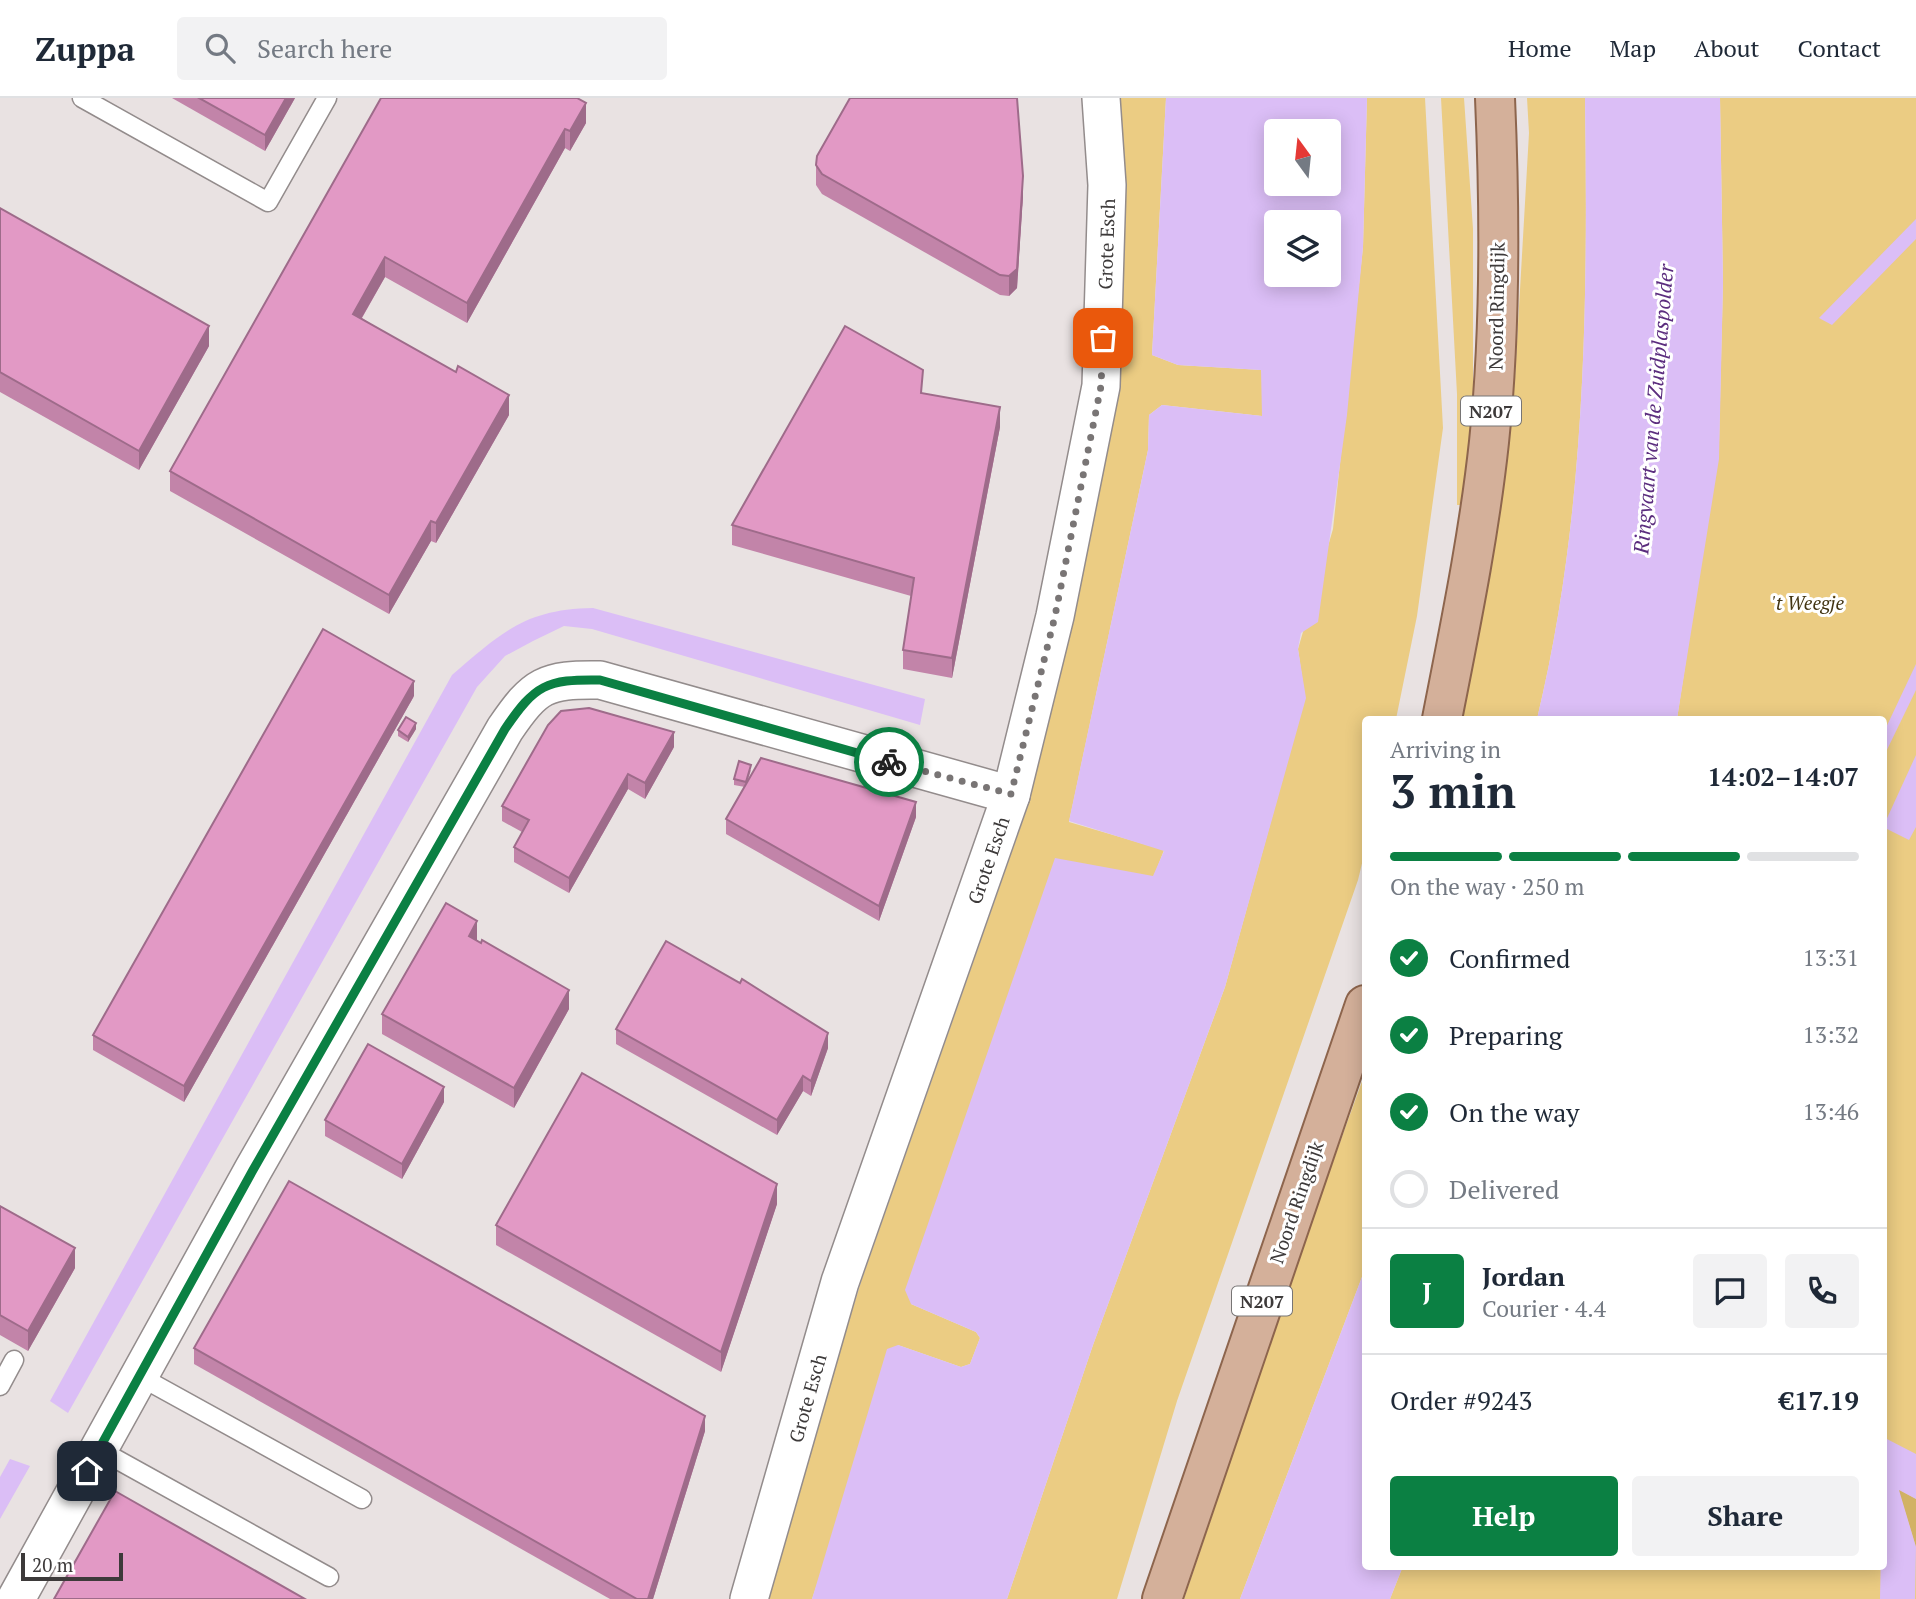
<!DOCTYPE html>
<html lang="en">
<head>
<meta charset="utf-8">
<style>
  body { margin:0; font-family:"PT Serif",serif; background:#f2f2f3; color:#1f2937; height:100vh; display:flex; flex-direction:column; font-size:26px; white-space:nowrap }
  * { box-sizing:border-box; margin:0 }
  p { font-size:23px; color:#747a83 }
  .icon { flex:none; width:38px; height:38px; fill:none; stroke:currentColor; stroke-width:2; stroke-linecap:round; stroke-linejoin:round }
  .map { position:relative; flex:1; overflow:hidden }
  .drawer { position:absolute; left:1362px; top:618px; width:525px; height:854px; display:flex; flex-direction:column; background:#fff; border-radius:7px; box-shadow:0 4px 18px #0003 }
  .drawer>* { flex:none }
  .needle { width:46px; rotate:345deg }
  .buttons { position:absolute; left:1264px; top:21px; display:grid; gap:14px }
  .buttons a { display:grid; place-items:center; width:77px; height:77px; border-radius:7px; background:#fff; box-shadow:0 4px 18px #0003; font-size:35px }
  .scale { position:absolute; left:21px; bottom:18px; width:102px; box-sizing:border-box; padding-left:7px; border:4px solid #3d3a3a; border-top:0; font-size:19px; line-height:24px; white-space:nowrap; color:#3d3a3a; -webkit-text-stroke:5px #fff; paint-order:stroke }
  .pin { position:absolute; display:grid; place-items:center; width:60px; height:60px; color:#fff; margin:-30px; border-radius:14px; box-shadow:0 4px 10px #0006 }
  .courier { position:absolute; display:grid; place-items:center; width:70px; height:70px; margin:-35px; border:5px solid #0b8043; border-radius:50%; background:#fff; color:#222; box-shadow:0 2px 9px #0007 }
  .overview em { font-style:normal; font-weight:700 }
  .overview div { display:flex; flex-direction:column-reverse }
  .overview { display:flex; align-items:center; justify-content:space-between; height:119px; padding:0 28px }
  h1 { font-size:46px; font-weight:700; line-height:52px }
  .bar { display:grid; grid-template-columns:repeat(4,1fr); gap:10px 7px; align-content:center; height:84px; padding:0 28px }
  .bar i { height:9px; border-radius:5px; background:#e0e1e3 }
  .bar .on { background:#0b8043 }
  .bar p { grid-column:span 4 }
  .line { display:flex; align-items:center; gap:18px; padding:0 28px; border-top:2px solid #e0e1e3 }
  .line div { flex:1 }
  .round { display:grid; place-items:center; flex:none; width:74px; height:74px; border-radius:7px; background:#f2f2f3 }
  ol { padding:0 28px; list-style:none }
  li { display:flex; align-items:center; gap:21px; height:77px }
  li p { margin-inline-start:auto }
  li .icon { padding:7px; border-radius:50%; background:#0b8043; color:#fff; stroke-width:4 }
  li:last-child { color:#747a83 }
  li i { width:38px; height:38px; border:4px solid #e0e1e3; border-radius:50% }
  .primary-button { display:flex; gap:14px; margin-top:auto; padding:14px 28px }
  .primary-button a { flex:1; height:80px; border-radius:7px; background:#0b8043; color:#fff; font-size:28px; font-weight:700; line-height:80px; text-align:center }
  .primary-button a+a { background:#f2f2f3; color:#1f2937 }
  header { display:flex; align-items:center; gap:42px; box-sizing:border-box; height:98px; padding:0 35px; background:#fff; border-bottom:2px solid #e0e1e3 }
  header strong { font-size:33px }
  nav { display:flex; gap:38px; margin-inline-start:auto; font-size:24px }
  .search { width:490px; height:63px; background:#f2f2f3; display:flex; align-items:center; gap:18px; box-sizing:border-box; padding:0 24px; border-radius:7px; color:#747a83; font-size:26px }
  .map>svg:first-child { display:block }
</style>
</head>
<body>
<header>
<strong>Zuppa</strong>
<div class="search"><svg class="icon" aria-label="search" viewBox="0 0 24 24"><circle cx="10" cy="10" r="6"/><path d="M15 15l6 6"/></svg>Search here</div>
<nav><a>Home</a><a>Map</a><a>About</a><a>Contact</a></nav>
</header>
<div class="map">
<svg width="1916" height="1501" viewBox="0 0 1916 1501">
  <rect width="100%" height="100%" fill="#e9e2e2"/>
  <g fill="#ebcc83">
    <polygon points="1119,0 1166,0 1152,257 1178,267 1262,272 1262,318 1162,307 1149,317 1148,352 1069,724 1164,752 1154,778 911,1206 976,1234 980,1240 970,1266 961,1269 898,1247 812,1501 762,1501 862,1181 1028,708 1099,385 1122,173 1126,98"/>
    <polygon points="1367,0 1425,0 1443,330 1417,518 1396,621 1365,621 1365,753 1358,782 1177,1303 1117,1501 1007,1501 1093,1247 1225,889 1305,600 1298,551 1333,431 1363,149"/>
    <polygon points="1441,0 1464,0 1473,131 1473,301 1464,407 1457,407 1457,296"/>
    <path d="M 1527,0 L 1585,0 C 1588,208 1586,418 1537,621 L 1462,621 L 1515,279 L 1529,35 Z"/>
    <polygon points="1720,0 1916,0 1916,1501 1390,1501 1403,1468 1883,1468 1883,621 1677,621 1719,345 1723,185"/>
    <polygon points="1365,975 1365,1171 1240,1501 1184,1501 1312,1122"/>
  </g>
  <polygon fill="#d2b265" points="1898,1391 1916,1401 1916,1449"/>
  <g fill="#dbbef6" fill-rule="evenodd">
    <path d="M 1166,0 L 1367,0 L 1363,149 L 1347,317 L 1318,524 L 1301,535 L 1298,551 L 1306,600 L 1225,889 L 1093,1247 L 1007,1501 L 812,1501 L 887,1251 L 898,1247 L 961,1269 L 970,1266 L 980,1240 L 976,1234 L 911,1206 L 905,1192 L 1055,760 L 1153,778 L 1164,753 L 1069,723 L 1148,352 L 1149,317 L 1162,307 L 1262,318 L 1261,272 L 1178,267 L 1152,257 ZM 1276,33 L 1328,33 L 1328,86 L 1276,86 ZM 1276,124 L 1328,124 L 1328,177 L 1276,177 Z"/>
    <path d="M 1585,0 L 1720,0 L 1723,185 L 1719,361 L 1677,621 L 1537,621 C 1586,418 1588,208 1585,0 Z"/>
    <polygon points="1916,121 1916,141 1832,227 1819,220"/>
    <path d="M 593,510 L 925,601 L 920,627 L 592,531 L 564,528 L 533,543 L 505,558 L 477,589 L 68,1315 L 50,1303 L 452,577 C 501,535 525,511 593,510 Z"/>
    <polygon points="1916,566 1916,592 1883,660 1883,636"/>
    <polygon points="1916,657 1916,729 1909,742 1883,729"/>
    <polygon points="1365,1171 1365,1468 1403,1468 1390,1501 1240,1501"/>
    <polygon points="1883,1339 1916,1356 1916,1401 1899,1392 1916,1449 1915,1501 1880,1501"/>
    <polygon points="10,1361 30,1368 0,1421 0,1379"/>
  </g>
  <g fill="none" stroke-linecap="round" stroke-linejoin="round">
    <g stroke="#938c8c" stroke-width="21">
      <g id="service">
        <polyline points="82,0 268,104 327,0"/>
        <polyline points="139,1278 362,1401"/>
        <polyline points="0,1288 14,1262"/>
        <polyline points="98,1351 329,1479"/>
      </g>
    </g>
    <g stroke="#938c8c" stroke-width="40">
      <g id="minor">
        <path d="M 16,1501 L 253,1072 L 505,631 C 535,587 545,581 600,582 L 1011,697"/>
        <polyline points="749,1501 840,1184 1011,697 1055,518 1101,288 1107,87 1101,0"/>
      </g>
    </g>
    <g stroke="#8d654d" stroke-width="42">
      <g id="primary">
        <path d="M 1442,621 C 1460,529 1479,437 1489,344 C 1501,230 1500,114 1495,0"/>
        <polyline points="1162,1501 1365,907"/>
      </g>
    </g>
    <use href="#service" stroke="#fff" stroke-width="18"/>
    <use href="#minor" stroke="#fff" stroke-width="37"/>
    <use href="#primary" stroke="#d4b09a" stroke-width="38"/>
  </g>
  <g fill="#c284a9">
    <polygon points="172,0 295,0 265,53"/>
    <polygon points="381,0 586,25 570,53 565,50 467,225 385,179 362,220 509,317 436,445 431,443 389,516 170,393 170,373"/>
    <polygon points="816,67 1023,98 1017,190 1009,198 1000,197 822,96 816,87"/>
    <polygon points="0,110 209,248 139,372 0,294"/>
    <polygon points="923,295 1000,329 952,580 903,571 903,552 911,498 732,447 732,427"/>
    <polygon points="414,598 184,1004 93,952 93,937"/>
    <polygon points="416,631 408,644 398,638 398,632"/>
    <polygon points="674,649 645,701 628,691 569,795 514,764 514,749 522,734 502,723 502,708"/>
    <polygon points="751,672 747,685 916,719 879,823 726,736 726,721 745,689 734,687 734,681"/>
    <polygon points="477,843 569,911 514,1010 382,936 382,916"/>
    <polygon points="616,931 828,950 811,998 803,993 777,1037 616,946"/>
    <polygon points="444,1004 402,1081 325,1038 325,1022"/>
    <polygon points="777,1106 721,1274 496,1147 496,1127"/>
    <polygon points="0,1108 75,1170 28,1253 0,1237"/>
    <polygon points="194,1250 705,1333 653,1501 610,1501 194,1266"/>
  </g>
  <g fill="#9e6b8a">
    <polygon points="286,0 295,0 265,53 265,37"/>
    <polygon points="586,5 586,25 570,53 570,33"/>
    <polygon points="565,31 565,50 467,225 467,205"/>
    <polygon points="1023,78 1023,98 1017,190 1009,198 1009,178"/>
    <polygon points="385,159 385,179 353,235 353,216"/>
    <polygon points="209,228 209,248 139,372 139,353"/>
    <polygon points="509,297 509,317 436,445 436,425"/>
    <polygon points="1000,309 1000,329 952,580 952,560"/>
    <polygon points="431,423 431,443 389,516 389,497"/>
    <polygon points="414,583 414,598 184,1004 184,988"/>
    <polygon points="416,625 416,631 408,644 408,639"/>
    <polygon points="674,634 674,649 645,701 645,685"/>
    <polygon points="628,676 628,691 569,795 569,780"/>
    <polygon points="916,704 916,719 879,823 879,808"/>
    <polygon points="477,823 477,842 469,858 469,838"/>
    <polygon points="569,892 569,911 514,1010 514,990"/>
    <polygon points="828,935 828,950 811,998 811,983"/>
    <polygon points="803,978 803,993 777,1037 777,1022"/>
    <polygon points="444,989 444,1004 402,1081 402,1066"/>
    <polygon points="777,1086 777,1106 721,1274 721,1254"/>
    <polygon points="75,1150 75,1170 28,1253 28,1233"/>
    <polygon points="705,1318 705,1333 653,1501 648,1501"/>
  </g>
  <g fill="#e299c5" stroke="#9e6b8a" stroke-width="2">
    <polygon points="199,0 286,0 265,37"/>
    <polygon points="381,0 577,0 586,5 570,33 565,31 467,205 385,159 353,216 456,274 458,268 509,297 436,425 431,423 389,497 170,373"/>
    <polygon points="850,0 1017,0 1023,78 1017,171 1009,178 1000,177 822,76 816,67 817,58"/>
    <polygon points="0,110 209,228 139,353 0,274"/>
    <polygon points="845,228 923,272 921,295 1000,309 952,560 903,552 914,480 732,427"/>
    <polygon points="323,531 414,583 184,988 93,937"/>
    <polygon points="589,610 674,634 645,685 628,676 569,780 514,749 529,722 502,708 548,627 561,613"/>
    <polygon points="406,619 416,625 408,639 398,632"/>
    <polygon points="761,660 916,704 879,808 726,721"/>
    <polygon points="739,663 751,667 746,684 734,681"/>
    <polygon points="446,805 477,823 469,838 481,845 482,842 569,892 514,990 382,916"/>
    <polygon points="666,843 740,885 742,881 828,935 811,983 803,978 777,1022 616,931"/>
    <polygon points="368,946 444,989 402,1066 325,1022"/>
    <polygon points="582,975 777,1086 721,1254 496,1127"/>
    <polygon points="289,1083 705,1318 648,1501 637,1501 194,1250"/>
    <polygon points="0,1108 75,1150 28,1233 0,1217"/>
    <polygon points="115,1393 305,1501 54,1501"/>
  </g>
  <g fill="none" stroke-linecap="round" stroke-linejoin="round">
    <polyline stroke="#797575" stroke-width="7" stroke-dasharray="0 12.6" points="889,664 1011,696 1055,518 1101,288 1103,240"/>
    <path stroke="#0b8043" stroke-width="9" d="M 87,1373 L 253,1072 L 505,631 C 535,587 546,581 600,582 L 889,664"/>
  </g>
  <g text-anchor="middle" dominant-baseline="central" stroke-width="6" stroke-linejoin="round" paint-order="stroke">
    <g fill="#fff" stroke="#777575" stroke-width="2">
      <rect x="1461" y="298.5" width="60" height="29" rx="5"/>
      <rect x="1232" y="1188.5" width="60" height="29" rx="5"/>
    </g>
    <g font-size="18" font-weight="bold" fill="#3d3a3a">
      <text x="1491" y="313">N207</text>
      <text x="1262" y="1203">N207</text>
    </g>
    <g font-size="19" fill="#3d3a3a" stroke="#fff">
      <text transform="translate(1106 146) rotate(-88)">Grote Esch</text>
      <text transform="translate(1496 208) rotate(-89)">Noord Ringdijk</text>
      <text transform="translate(988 762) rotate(-71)">Grote Esch</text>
      <text transform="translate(1296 1104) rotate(-71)">Noord Ringdijk</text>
      <text transform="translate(807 1300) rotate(-74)">Grote Esch</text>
    </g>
    <g font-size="19" font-style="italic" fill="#433513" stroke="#fff">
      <text x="1808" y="504">'t Weegje</text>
    </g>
    <g font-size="21" font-style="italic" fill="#5b2d7e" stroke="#fff">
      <text transform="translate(1653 311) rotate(-85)">Ringvaart van de Zuidplaspolder</text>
    </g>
  </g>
</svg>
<div class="buttons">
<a><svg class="needle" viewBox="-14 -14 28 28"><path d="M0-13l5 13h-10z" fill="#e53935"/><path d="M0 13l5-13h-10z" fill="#747a83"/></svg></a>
<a><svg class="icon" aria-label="layers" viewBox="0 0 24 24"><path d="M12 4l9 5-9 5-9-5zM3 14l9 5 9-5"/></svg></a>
</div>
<div class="scale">20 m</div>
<div class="pin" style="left:1103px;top:240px;background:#ea580c"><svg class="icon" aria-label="bag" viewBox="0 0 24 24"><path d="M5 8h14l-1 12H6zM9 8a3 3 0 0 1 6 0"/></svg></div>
<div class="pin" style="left:87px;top:1373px;background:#1f2937"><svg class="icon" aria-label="home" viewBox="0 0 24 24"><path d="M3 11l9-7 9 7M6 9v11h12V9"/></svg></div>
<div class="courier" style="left:889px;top:664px"><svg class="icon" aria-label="bike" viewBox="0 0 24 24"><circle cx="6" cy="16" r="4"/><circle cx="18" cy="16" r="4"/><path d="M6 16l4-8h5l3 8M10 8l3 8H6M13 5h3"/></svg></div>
<section class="drawer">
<div class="overview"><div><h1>3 min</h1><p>Arriving in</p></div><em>14:02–14:07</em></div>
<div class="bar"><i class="on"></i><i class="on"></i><i class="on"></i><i></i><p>On the way · 250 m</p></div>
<ol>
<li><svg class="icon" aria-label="check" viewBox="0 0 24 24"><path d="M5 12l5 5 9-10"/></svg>Confirmed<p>13:31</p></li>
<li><svg class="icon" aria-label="check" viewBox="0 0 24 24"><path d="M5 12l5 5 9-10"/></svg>Preparing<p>13:32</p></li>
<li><svg class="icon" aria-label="check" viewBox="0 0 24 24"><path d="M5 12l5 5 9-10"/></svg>On the way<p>13:46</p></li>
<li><i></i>Delivered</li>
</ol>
<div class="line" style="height:126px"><b class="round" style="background:#0b8043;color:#fff">J</b><div><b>Jordan</b><p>Courier · 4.4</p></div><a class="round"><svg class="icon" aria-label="chat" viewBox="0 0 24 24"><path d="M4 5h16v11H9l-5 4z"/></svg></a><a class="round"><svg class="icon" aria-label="phone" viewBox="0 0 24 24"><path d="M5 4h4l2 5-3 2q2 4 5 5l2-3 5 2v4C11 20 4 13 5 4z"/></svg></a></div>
<div class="line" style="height:91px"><div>Order #9243</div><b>€17.19</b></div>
<div class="primary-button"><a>Help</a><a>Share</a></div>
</section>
</div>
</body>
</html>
